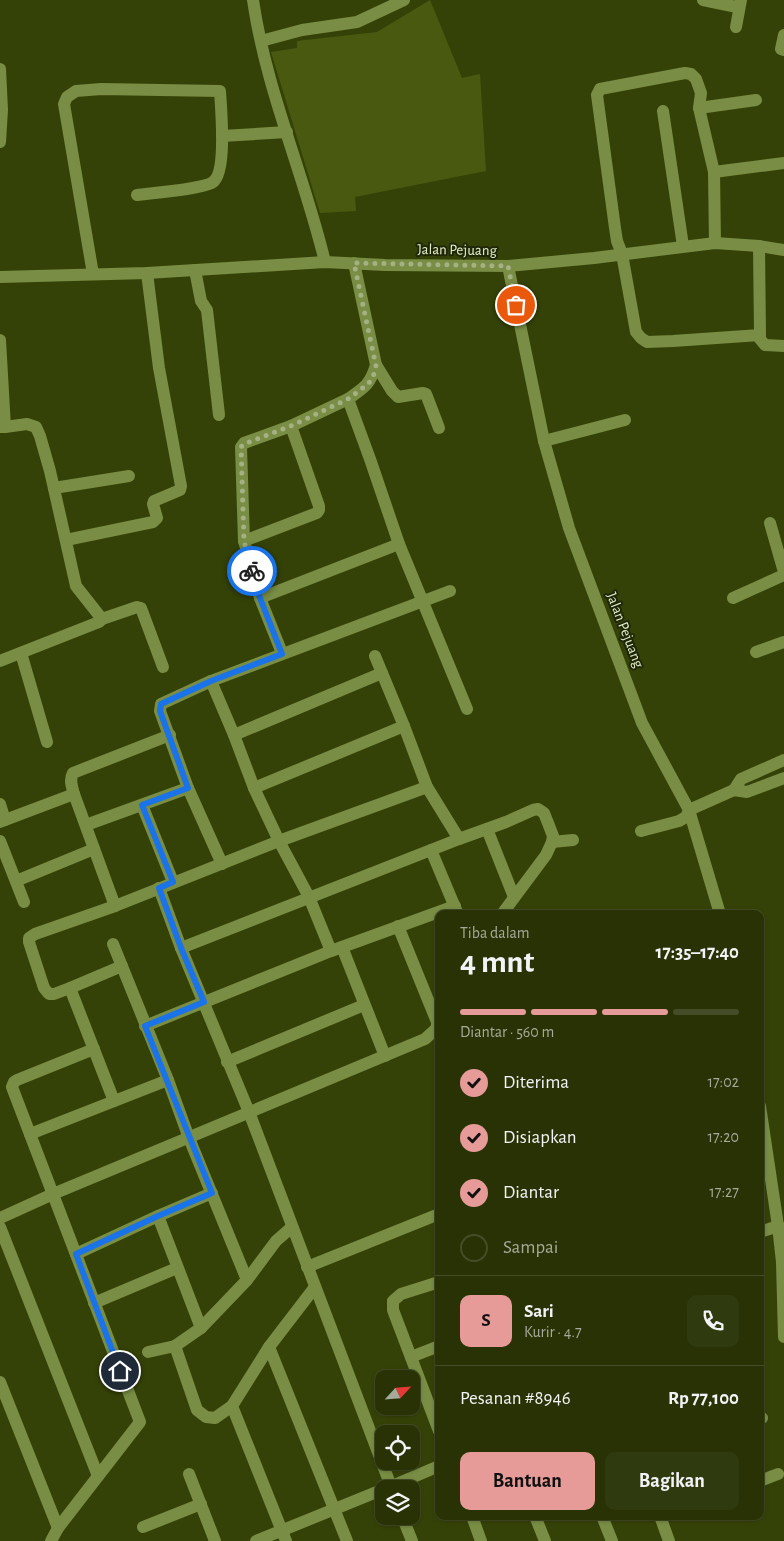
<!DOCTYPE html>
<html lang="id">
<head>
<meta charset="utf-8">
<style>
  body { margin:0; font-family:"Alegreya Sans",sans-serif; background:#303a0f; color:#f1f3f6; height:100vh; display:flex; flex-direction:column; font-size:19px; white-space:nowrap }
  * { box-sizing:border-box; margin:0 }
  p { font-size:16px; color:#a5aa9a }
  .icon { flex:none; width:28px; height:28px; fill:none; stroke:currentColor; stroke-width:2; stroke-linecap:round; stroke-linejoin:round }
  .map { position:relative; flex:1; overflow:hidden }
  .details { position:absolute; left:435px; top:910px; width:329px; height:610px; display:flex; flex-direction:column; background:#283205; border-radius:10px; box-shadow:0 1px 4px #0004,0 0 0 1px #444d27 }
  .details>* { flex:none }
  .needle { width:32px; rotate:64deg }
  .buttons { position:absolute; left:375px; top:1370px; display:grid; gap:10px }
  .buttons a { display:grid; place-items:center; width:45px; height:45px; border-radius:10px; background:#283205; box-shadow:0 1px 4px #0004,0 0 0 1px #444d27; font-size:25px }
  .pin { position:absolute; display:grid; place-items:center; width:42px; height:42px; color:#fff; margin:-21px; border:2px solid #fff; border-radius:50%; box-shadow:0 1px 5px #0007 }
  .courier { position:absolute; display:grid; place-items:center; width:50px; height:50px; margin:-25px; border:4px solid #1a73e8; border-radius:50%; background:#fff; color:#222; box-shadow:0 1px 6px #0007 }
  .headline em { font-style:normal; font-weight:600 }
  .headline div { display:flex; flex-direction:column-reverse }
  .headline { display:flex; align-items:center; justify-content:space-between; height:85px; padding:0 25px }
  h1 { font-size:32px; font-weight:600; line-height:38px }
  .bar { display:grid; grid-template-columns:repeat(4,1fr); gap:8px 5px; align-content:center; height:60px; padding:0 25px }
  .bar i { height:6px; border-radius:4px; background:#444d27 }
  .bar .active { background:#e69b98 }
  .bar p { grid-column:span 4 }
  .line { display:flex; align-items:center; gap:12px; padding:0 25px; border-top:1px solid #444d27 }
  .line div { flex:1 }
  .round { display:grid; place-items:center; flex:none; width:52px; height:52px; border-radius:10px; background:#303a0f }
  ol { padding:0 25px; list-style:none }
  li { display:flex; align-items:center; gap:15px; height:55px }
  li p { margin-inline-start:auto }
  li .icon { padding:5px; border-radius:50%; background:#e69b98; color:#111; stroke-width:4 }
  li:last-child { color:#a5aa9a }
  li i { width:28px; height:28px; border:2px solid #444d27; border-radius:50% }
  .cta { display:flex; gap:10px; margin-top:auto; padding:10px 25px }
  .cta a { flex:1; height:58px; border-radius:10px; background:#e69b98; color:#111; font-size:20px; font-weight:600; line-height:58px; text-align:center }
  .cta a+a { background:#303a0f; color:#f1f3f6 }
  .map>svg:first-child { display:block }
</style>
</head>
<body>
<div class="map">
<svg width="784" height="1541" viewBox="0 0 784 1541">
  <rect width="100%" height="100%" fill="#354207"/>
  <polygon fill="#495a10" points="430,0 462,78 480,74 486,171 355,197 356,211 320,213 271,52 297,48 297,41 377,32"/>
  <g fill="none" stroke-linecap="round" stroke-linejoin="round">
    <g stroke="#798d44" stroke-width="12">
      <path d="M 253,0 C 266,90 304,174 325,262"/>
      <polyline points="703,0 737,7"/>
      <polyline points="736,27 741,0"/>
      <polyline points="784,35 781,49 784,50"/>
      <polyline points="261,41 302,30 357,22 404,0"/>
      <polyline points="0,69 2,110 0,142"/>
      <polyline points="699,108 756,100"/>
      <polyline points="663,111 683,246"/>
      <polyline points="222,136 287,132"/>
      <polyline points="714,172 784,163"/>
      <polyline points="715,243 714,172 699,108 701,93 696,79 691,74 685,73 600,89 597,95 615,228 617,241 622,254 636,332 641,338 647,342 673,341 760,335 760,339 765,345 784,346"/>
      <polyline points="759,246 760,335"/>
      <path d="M 354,263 L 376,365 C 370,385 364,388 348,399 L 370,459 L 399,544 L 467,709"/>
      <polyline points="508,266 594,258 715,243 759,246 784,250"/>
      <polyline points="195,270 201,301 207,310 219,415"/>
      <path d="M 93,274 L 64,104 L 67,97 L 76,91 L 101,89 L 220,91 C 221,108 227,172 213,182 C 204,189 152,193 137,195"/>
      <polyline points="0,340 5,427 0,427"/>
      <polyline points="376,365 392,391 398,397 423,393 426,394 439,428"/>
      <polyline points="544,441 625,420"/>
      <polyline points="54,488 129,476"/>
      <polyline points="770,523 784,572"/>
      <polyline points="66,540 153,522 157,518 153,504 154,501 180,490 181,486 159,368 147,273"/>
      <polyline points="244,541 317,513 319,510 319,506 291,426"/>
      <polyline points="260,598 399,544"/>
      <polyline points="733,598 784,575"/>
      <polyline points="102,619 137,607 141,608 163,667"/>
      <polyline points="756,652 784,642"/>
      <polyline points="21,653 47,742"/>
      <polyline points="282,653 260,598 244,541 241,447 244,443 291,426 348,399"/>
      <polyline points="375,656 404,726 427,787 459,839"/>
      <polyline points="0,661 99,622 102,619 76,586 50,471 40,436 36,427 27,424 5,427"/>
      <polyline points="211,681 234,735 254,788 279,841 309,897 331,951"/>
      <polyline points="234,735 382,673"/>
      <polyline points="254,788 404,726"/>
      <polyline points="734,790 741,779 784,760"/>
      <polyline points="0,804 5,820"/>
      <polyline points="142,805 173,882"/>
      <polyline points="0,822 74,794"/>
      <polyline points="86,825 188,788"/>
      <polyline points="487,829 514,897"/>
      <polyline points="641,831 679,821 686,817 689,810 734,790 747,792 784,778"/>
      <polyline points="0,841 24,902"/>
      <polyline points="552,842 573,840"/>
      <polyline points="431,850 457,912"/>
      <polyline points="222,864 188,788 160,711 161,704 211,681 450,591"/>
      <polyline points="16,881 94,849"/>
      <polyline points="159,888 181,948 249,1112 392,1489"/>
      <path d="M 115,906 L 74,794 C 72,787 69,780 73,773 L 170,735"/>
      <polyline points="398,926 437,1022"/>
      <polyline points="113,944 168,1080 189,1138 247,1280"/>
      <polyline points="342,947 385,1056"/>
      <polyline points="181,948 459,839 506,822 533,810 538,809 544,813 548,823 553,836 552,842 546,855 502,914"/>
      <polyline points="122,966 70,988 54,994 49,994 44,988 29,942 29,938 35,934 115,906 279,841 427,787"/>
      <polyline points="70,988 114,1101"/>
      <polyline points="145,1026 331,951 455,906"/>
      <polyline points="227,1062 364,1005"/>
      <polyline points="30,1134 168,1080"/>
      <polyline points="158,1216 201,1328"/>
      <polyline points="0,1218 53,1194 425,1039 436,1029 439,1017"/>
      <polyline points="0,1227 98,1476"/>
      <polyline points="760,1232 778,1226 782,1262 784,1337"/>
      <polyline points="76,1254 158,1216 212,1193"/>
      <polyline points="307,1267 439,1214"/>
      <polyline points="439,1282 401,1294 393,1301 393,1310 439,1431"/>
      <polyline points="94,1303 177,1268"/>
      <polyline points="175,1346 197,1410 206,1417 215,1418 232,1406"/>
      <polyline points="269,1347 347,1541"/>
      <polyline points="148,1352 175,1346 201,1328 247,1280 276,1241 292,1227"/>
      <polyline points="411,1357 439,1346"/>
      <polyline points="0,1382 58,1528"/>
      <polyline points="760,1419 762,1418"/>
      <polyline points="189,1474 215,1541"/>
      <polyline points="760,1481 778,1474"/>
      <polyline points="385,1489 439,1466"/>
      <polyline points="402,1516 412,1541"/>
      <polyline points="472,1516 481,1541"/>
      <polyline points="535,1516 545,1541"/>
      <polyline points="602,1516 612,1541"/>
      <polyline points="660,1516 669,1541"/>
      <polyline points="143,1527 201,1504"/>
      <polyline points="51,1541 58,1528 140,1422 12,1087 14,1082 17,1080 94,1049"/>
      <polyline points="256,1541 384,1489"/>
      <polyline points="286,1541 232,1406 269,1347 315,1287"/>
    </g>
    <g stroke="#798d44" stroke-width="12">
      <polyline points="0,277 147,273 325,262 385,265 508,266 544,441 569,528 642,723 689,810 720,914"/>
      <polyline points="760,1106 778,1226 784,1229"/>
    </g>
  </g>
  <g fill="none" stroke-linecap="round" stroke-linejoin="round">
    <polyline stroke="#a5b184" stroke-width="5" stroke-dasharray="0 9" points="252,571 244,541 241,447 244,444 291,426 348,399 368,384 373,377 376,366 354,263 508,266 516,305"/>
    <polyline stroke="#1a73e8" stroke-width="6" points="120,1371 76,1254 158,1216 212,1193 145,1026 204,1002 181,948 159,888 173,882 142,805 188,788 160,711 161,704 211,681 282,654 260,598 252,571"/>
  </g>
  <g text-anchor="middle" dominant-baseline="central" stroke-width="4" stroke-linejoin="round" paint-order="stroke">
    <g font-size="15" fill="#e1edc8" stroke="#1f2708">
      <text transform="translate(457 250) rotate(1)">Jalan Pejuang</text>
      <text transform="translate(625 630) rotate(69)">Jalan Pejuang</text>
    </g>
  </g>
</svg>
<div class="buttons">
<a><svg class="needle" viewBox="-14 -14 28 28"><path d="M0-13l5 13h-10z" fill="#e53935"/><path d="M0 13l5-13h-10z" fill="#a5aa9a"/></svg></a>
<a><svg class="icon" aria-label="locate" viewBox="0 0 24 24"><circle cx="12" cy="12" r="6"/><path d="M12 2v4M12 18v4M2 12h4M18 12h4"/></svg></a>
<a><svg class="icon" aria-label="layers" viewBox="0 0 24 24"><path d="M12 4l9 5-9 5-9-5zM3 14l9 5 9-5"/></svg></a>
</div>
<div class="pin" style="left:516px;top:305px;background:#ea580c"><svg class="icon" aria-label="bag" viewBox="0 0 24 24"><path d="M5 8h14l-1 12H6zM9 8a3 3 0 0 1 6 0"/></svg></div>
<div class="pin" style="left:120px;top:1371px;background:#1f2937"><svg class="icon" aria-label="home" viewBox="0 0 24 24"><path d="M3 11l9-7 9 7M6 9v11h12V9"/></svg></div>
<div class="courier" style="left:252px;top:571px"><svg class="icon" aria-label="bike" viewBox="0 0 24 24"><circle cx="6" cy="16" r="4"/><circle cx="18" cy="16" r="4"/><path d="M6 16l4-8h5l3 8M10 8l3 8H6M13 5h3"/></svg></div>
<section class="details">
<div class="headline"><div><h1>4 mnt</h1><p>Tiba dalam</p></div><em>17:35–17:40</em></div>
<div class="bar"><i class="active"></i><i class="active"></i><i class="active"></i><i></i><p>Diantar · 560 m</p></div>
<ol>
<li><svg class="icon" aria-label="check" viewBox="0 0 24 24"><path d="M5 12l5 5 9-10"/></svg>Diterima<p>17:02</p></li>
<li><svg class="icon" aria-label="check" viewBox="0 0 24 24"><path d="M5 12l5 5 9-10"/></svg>Disiapkan<p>17:20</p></li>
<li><svg class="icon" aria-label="check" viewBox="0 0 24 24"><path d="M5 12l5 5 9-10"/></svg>Diantar<p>17:27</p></li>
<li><i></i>Sampai</li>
</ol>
<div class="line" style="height:90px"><b class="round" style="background:#e69b98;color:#111">S</b><div><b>Sari</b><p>Kurir · 4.7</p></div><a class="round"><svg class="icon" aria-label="phone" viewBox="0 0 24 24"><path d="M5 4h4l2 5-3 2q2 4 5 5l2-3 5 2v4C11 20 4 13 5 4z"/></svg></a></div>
<div class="line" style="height:65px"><div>Pesanan #8946</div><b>Rp 77,100</b></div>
<div class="cta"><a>Bantuan</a><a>Bagikan</a></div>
</section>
</div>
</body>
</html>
